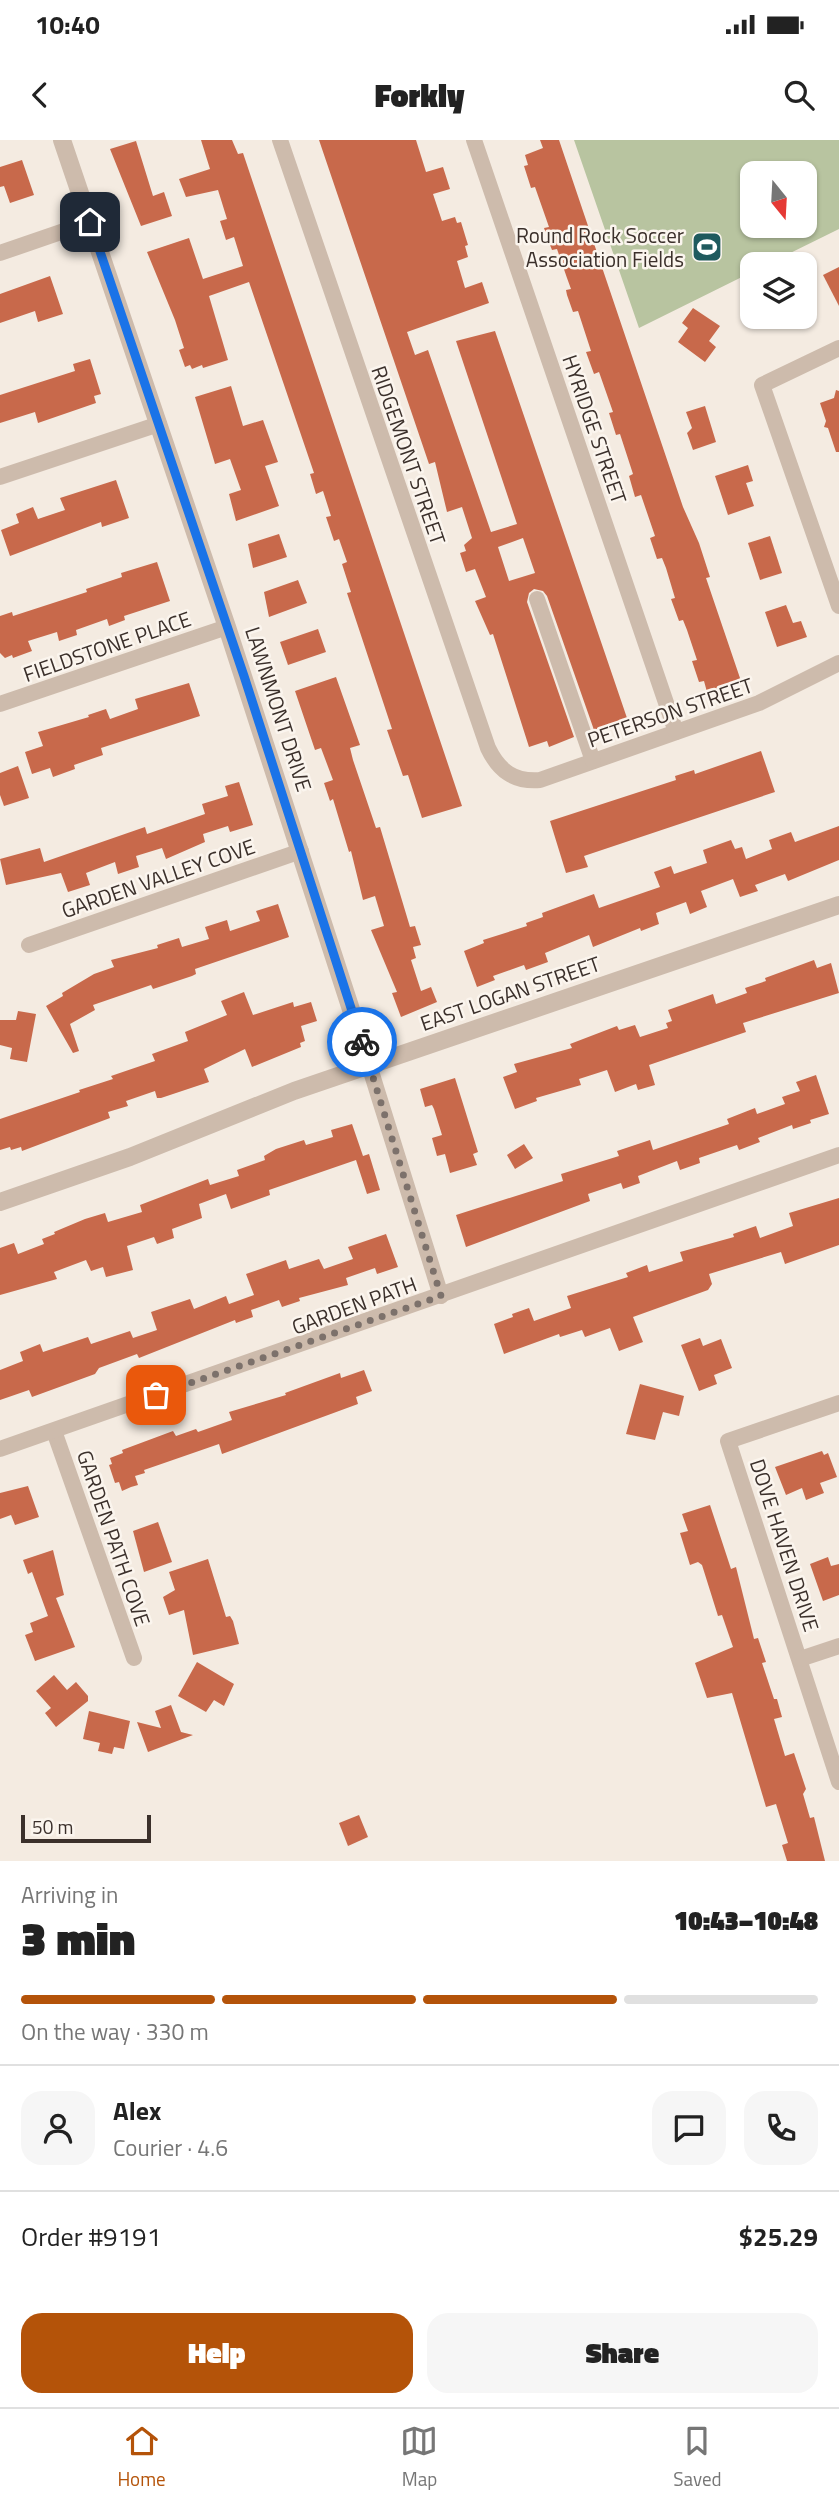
<!DOCTYPE html>
<html lang="en">
<head>
<meta charset="utf-8">
<style>
  body { margin:0; font-family:"Titillium Web",sans-serif; background:#f6f6f6; color:#222; height:100vh; display:flex; flex-direction:column; font-size:26px; white-space:nowrap }
  * { box-sizing:border-box; margin:0 }
  p { font-size:23px; color:#767676 }
  .icon { flex:none; width:38px; height:38px; fill:none; stroke:currentColor; stroke-width:2; stroke-linecap:round; stroke-linejoin:round }
  .map { position:relative; height:1721px; overflow:hidden }
  .side { display:flex; flex-direction:column; background:#fff; flex:1 }
  .side>* { flex:none }
  .needle { width:46px; rotate:162deg }
  .fabs { position:absolute; left:740px; top:21px; display:grid; gap:14px }
  .fabs a { display:grid; place-items:center; width:77px; height:77px; border-radius:14px; background:#fff; box-shadow:0 2px 5px #0004; font-size:35px }
  .scale { position:absolute; left:21px; bottom:18px; width:130px; box-sizing:border-box; padding-left:7px; border:4px solid #3b302b; border-top:0; font-size:19px; line-height:24px; white-space:nowrap; color:#3b302b; -webkit-text-stroke:5px #fbf5ee; paint-order:stroke }
  .pin { position:absolute; display:grid; place-items:center; width:60px; height:60px; color:#fff; margin:-30px; border-radius:14px; box-shadow:0 4px 10px #0006 }
  .courier { position:absolute; display:grid; place-items:center; width:70px; height:70px; margin:-35px; border:5px solid #1a73e8; border-radius:50%; background:#fff; color:#222; box-shadow:0 2px 9px #0007 }
  .headline em { font-style:normal; font-weight:800 }
  .headline div { display:flex; flex-direction:column-reverse }
  .headline { display:flex; align-items:center; justify-content:space-between; height:119px; padding:0 21px }
  h1 { font-size:46px; font-weight:800; line-height:52px }
  .bar { display:grid; grid-template-columns:repeat(4,1fr); gap:10px 7px; align-content:center; height:84px; padding:0 21px }
  .bar i { height:9px; border-radius:5px; background:#e0e0e0 }
  .bar .selected { background:#b45309 }
  .bar p { grid-column:span 4 }
  .line { display:flex; align-items:center; gap:18px; padding:0 21px; border-top:2px solid #e0e0e0 }
  .line div { flex:1 }
  .round { display:grid; place-items:center; flex:none; width:74px; height:74px; border-radius:21px; background:#f6f6f6 }
  .cta { display:flex; gap:14px; margin-top:auto; padding:14px 21px }
  .cta a { flex:1; height:80px; border-radius:21px; background:#b45309; color:#fff; font-size:28px; font-weight:800; line-height:80px; text-align:center }
  .cta a+a { background:#f6f6f6; color:#222 }
  .status { display:flex; justify-content:space-between; align-items:center; height:49px; padding:0 35px; background:#fff; direction:ltr }
  .status svg { height:19px; fill:currentColor }
  header { display:flex; justify-content:space-between; align-items:center; height:91px; padding:0 21px; background:#fff; font-size:32px; font-weight:800 }
  .dock { display:flex; justify-content:space-around; align-items:center; height:98px; border-top:2px solid #e0e0e0; background:#fff; font-size:19px; color:#767676 }
  .dock a { display:grid; justify-items:center; gap:4px }
  .dock .selected { color:#b45309 }
  .map>svg:first-child { display:block }
</style>
</head>
<body>
<div class="status"><b>10:40</b><svg viewBox="0 0 49 12"><path d="M0 12V9h3v3zM5 12V6h3v6zM10 12V3h3v9zM15 12V0h3v12zM26 1h20v11H26zM47 4h2v5h-2z"/></svg></div>
<header><svg class="icon" aria-label="back" viewBox="0 0 24 24"><path d="M15 5l-7 7 7 7"/></svg>Forkly<svg class="icon" aria-label="search" viewBox="0 0 24 24"><circle cx="10" cy="10" r="6"/><path d="M15 15l6 6"/></svg></header>
<div class="map">
<svg width="839" height="1721" viewBox="0 0 839 1721">
  <rect width="100%" height="100%" fill="#f4ebe1"/>
  <path fill="#b8c4a0" fill-rule="evenodd" d="M 574,0 L 839,0 L 839,89 L 768,124 L 752,124 L 752,132 L 639,188 ZM 752,33 L 805,33 L 805,86 L 752,86 Z"/>
  <g fill="#c8694b" fill-rule="evenodd">
    <polygon points="201,0 232,0 238,14 243,13 462,666 422,678 408,635 403,636 387,590 392,589 347,453 351,452 342,424 347,422 339,399 334,401 326,377 331,376 323,351 316,354 310,334 314,333 249,142 209,156 228,220 203,228 202,225 192,229 190,225 185,227 179,210 184,208 175,180 147,112 189,98 203,139 243,126 234,97 226,100 220,81 227,79 218,50 186,57 179,39 210,29"/>
    <path d="M 319,0 L 416,0 L 426,32 L 443,27 L 450,49 L 433,54 L 442,81 L 455,77 L 457,83 L 461,82 L 468,105 L 465,106 L 468,117 L 457,121 L 465,148 L 482,142 L 489,163 L 407,192 L 415,215 L 428,210 L 491,392 L 517,384 L 456,201 L 495,191 L 627,578 L 594,590 L 547,456 L 543,451 L 534,449 L 529,453 L 527,462 L 574,597 L 549,607 L 547,601 L 529,607 L 493,494 L 490,495 L 475,461 L 486,457 L 475,429 L 466,432 L 460,413 L 466,411 L 464,405 L 472,398 L 462,367 L 447,372 L 435,322 L 429,324 ZM 523,398 L 535,433 L 509,441 L 498,407 Z"/>
    <polygon points="540,0 559,0 683,367 699,403 710,437 706,438 741,541 707,552 704,541 699,542 692,521 697,520 687,490 683,480 679,481 671,459 675,458 666,428 662,418 657,419 650,398 655,396 641,355 635,357 629,336 633,334 620,294 616,295 609,273 613,272 599,232 594,234 586,212 591,211 578,171 573,172 567,155 566,150 571,149 567,138 557,109 552,110 550,105 544,88 549,87 535,47 531,48 524,26 528,25 525,15 543,8"/>
    <polygon points="136,1 153,56 164,52 172,76 141,86 110,9"/>
    <polygon points="22,20 34,55 10,63 4,46 0,47 0,27"/>
    <polygon points="839,127 839,166 823,135"/>
    <polygon points="50,136 63,174 38,182 35,171 0,183 0,154"/>
    <polygon points="693,168 720,186 709,201 716,207 705,222 678,202 688,188 682,183"/>
    <polygon points="90,219 101,254 94,256 96,263 38,283 35,272 0,283 0,255 75,231 73,224"/>
    <polygon points="231,246 243,286 263,280 278,322 265,326 279,366 236,381 229,354 241,350 230,319 215,324 195,257"/>
    <polygon points="836,250 839,251 839,312 836,312 828,288 824,287 826,281 820,263 834,258"/>
    <polygon points="705,266 716,302 693,310 687,293 692,288 686,272"/>
    <polygon points="748,325 753,341 746,343 754,366 728,375 715,336"/>
    <polygon points="116,340 129,378 102,387 101,382 10,416 1,390 19,383 16,374 33,367 38,379 65,370 60,358"/>
    <polygon points="279,394 287,417 253,428 248,404"/>
    <polygon points="770,396 782,433 760,440 748,403"/>
    <polygon points="157,422 170,461 124,476 125,480 109,486 107,479 76,490 77,495 59,501 57,492 28,501 32,511 13,518 12,515 5,518 0,513 0,476 12,472 13,476 87,452 86,449 122,437 121,433"/>
    <polygon points="298,440 307,463 269,477 264,452"/>
    <polygon points="786,465 793,483 801,481 807,497 777,507 765,472"/>
    <polygon points="318,489 326,512 288,525 280,502"/>
    <polygon points="336,537 360,605 350,608 353,620 376,688 380,687 410,787 415,786 421,805 413,807 416,818 411,820 421,851 431,847 437,862 401,877 392,853 397,852 371,790 384,786 375,756 363,760 351,711 349,712 333,659 330,661 324,643 333,640 321,608 315,610 295,551"/>
    <polygon points="189,543 200,576 101,608 103,615 74,625 75,629 53,637 50,628 32,634 25,612 43,606 38,592 89,577 88,575 106,569 110,579 138,569 135,559"/>
    <polygon points="761,611 775,652 584,716 588,727 566,733 550,681 676,640 675,636 694,630 695,634"/>
    <polygon points="18,626 29,658 4,666 0,655 0,633"/>
    <polygon points="239,642 253,685 230,692 228,686 203,694 205,702 166,719 162,708 136,716 139,727 118,734 115,722 86,733 90,745 68,752 61,733 6,745 0,719 40,708 44,722 145,687 147,694 205,674 202,664 228,656 225,646"/>
    <polygon points="839,686 839,720 788,741 785,734 755,745 758,751 740,757 733,739 701,751 707,767 690,774 686,762 656,773 659,784 641,791 640,788 593,807 589,795 545,813 548,822 526,830 524,825 493,836 495,840 477,847 464,811 484,803 483,800 527,786 526,783 543,777 542,773 594,754 599,768 660,747 654,732 671,726 674,734 707,723 703,710 731,700 735,709 742,707 746,719 772,709 769,700 791,692 795,702"/>
    <polygon points="278,764 289,797 195,829 196,834 192,836 153,849 151,845 93,865 95,870 70,884 79,911 73,913 46,866 63,856 62,853 94,834 114,827 111,820 158,808 157,805 179,798 182,807 209,799 205,787 227,780 230,791 260,781 256,771"/>
    <polygon points="814,820 817,828 831,823 839,853 743,883 746,892 649,925 655,945 638,950 636,944 615,952 607,930 579,939 581,945 536,958 537,961 515,969 503,937 517,932 514,924 572,908 570,904 617,886 619,890 635,885 640,897 668,888 666,883 672,881 668,870 713,854 716,864 747,853 745,848 766,841 765,838"/>
    <polygon points="244,852 253,875 293,862 294,867 311,862 317,881 301,886 305,901 300,903 301,907 252,927 245,909 204,929 209,942 161,958 157,958 155,951 126,961 128,966 108,972 110,978 22,1011 21,1007 11,1010 10,1007 0,1010 0,979 80,952 79,950 113,939 111,936 155,921 152,914 188,901 185,892 227,875 221,861"/>
    <polygon points="18,871 36,874 27,922 10,919 12,908 0,905 0,880 16,880"/>
    <polygon points="816,935 829,974 810,980 811,983 793,989 792,985 758,998 760,1002 739,1010 737,1005 699,1018 700,1023 680,1030 677,1021 638,1036 640,1043 623,1049 621,1043 588,1054 590,1061 466,1107 456,1075 563,1041 561,1034 619,1016 617,1011 650,1000 653,1010 729,984 727,979 755,968 757,974 785,964 782,957 800,951 796,942"/>
    <polygon points="455,938 478,1012 473,1014 477,1025 450,1033 445,1014 437,1016 432,998 442,995 434,969 432,965 425,967 420,949"/>
    <polygon points="352,984 363,1016 369,1014 380,1050 367,1054 356,1020 269,1050 270,1055 231,1069 226,1054 199,1064 202,1078 172,1089 174,1098 157,1104 154,1097 127,1106 133,1130 106,1137 103,1127 91,1131 86,1120 54,1132 57,1139 0,1155 0,1108 14,1103 18,1114 44,1104 42,1099 55,1094 54,1092 85,1079 105,1073 108,1082 142,1072 140,1065 208,1039 210,1045 239,1036 237,1030 265,1020 264,1016 276,1009 304,1000 306,1005 333,997 331,990"/>
    <polygon points="524,1004 533,1018 515,1029 507,1015"/>
    <polygon points="839,1058 839,1105 785,1124 781,1112 709,1134 712,1144 708,1150 633,1177 643,1202 619,1211 610,1188 585,1197 582,1190 560,1197 559,1194 504,1214 494,1184 513,1177 512,1174 529,1168 534,1181 571,1168 567,1156 628,1137 626,1133 647,1125 649,1132 683,1121 680,1112 734,1097 733,1094 756,1086 760,1098 793,1086 789,1073"/>
    <polygon points="386,1094 398,1127 377,1134 375,1128 346,1138 348,1145 299,1158 300,1161 282,1167 279,1160 251,1170 253,1177 236,1183 235,1180 139,1218 137,1214 99,1228 95,1234 32,1257 29,1250 0,1260 0,1230 23,1221 20,1212 40,1204 43,1212 88,1197 91,1204 130,1191 133,1198 157,1190 151,1172 190,1159 194,1169 226,1156 229,1164 254,1155 246,1134 286,1120 289,1129 319,1119 324,1129 353,1119 348,1107"/>
    <polygon points="700,1198 703,1206 721,1199 732,1228 714,1235 717,1244 699,1251 681,1205"/>
    <polygon points="364,1230 372,1251 356,1257 358,1264 222,1314 219,1304 144,1330 145,1333 135,1336 138,1345 131,1347 122,1351 119,1342 115,1343 109,1325 112,1324 110,1318 123,1313 122,1310 173,1291 176,1296 196,1289 198,1292 232,1280 229,1272 286,1255 285,1253 340,1233 341,1238"/>
    <polygon points="640,1244 684,1256 679,1276 663,1272 655,1300 626,1294"/>
    <polygon points="822,1311 824,1315 828,1313 837,1337 820,1343 824,1353 806,1360 802,1348 786,1355 775,1327"/>
    <polygon points="28,1346 39,1377 15,1385 11,1375 0,1379 0,1353"/>
    <polygon points="710,1365 731,1429 736,1427 754,1499 758,1498 766,1522 762,1523 774,1559 777,1559 782,1577 774,1579 785,1616 794,1613 806,1649 803,1654 810,1678 814,1677 825,1721 787,1721 782,1705 788,1703 776,1664 766,1667 732,1553 707,1558 695,1523 733,1507 722,1475 718,1476 702,1425 698,1422 690,1425 680,1393 688,1391 682,1374"/>
    <polygon points="158,1382 172,1422 144,1432 133,1391"/>
    <polygon points="53,1410 64,1455 56,1458 75,1507 35,1521 25,1495 33,1492 30,1483 48,1476 32,1432 28,1434 23,1420"/>
    <polygon points="828,1417 831,1426 839,1424 839,1455 823,1461 810,1424"/>
    <polygon points="208,1419 226,1477 230,1476 233,1481 239,1504 193,1515 184,1470 169,1475 163,1457 175,1450 169,1432"/>
    <polygon points="197,1522 234,1544 224,1566 214,1560 206,1572 178,1556"/>
    <polygon points="54,1535 67,1550 76,1542 88,1556 88,1561 56,1587 45,1573 51,1568 36,1551"/>
    <polygon points="171,1565 181,1592 193,1595 148,1612 137,1582 161,1588 155,1571"/>
    <polygon points="89,1571 130,1581 124,1609 114,1607 112,1614 98,1611 100,1603 83,1599"/>
    <polygon points="359,1675 368,1697 348,1706 339,1683"/>
  </g>
  <g fill="none" stroke-linecap="round" stroke-linejoin="round">
    <g stroke="#cdbbac" stroke-width="16">
      <path d="M 280,0 L 488,608 C 499,631 514,642 540,640 L 759,563 L 839,523"/>
      <polyline points="474,0 676,592"/>
      <polyline points="0,113 90,82"/>
      <polyline points="839,208 762,245 839,466"/>
      <polyline points="0,337 159,284"/>
      <polyline points="537,459 593,621"/>
      <polyline points="0,564 227,487"/>
      <polyline points="29,805 301,711"/>
      <polyline points="369,925 441,1156"/>
      <polyline points="839,1263 728,1301 839,1642"/>
      <polyline points="54,1291 134,1518"/>
      <polyline points="0,1309 839,1015"/>
      <polyline points="800,1519 839,1506"/>
    </g>
    <g stroke="#cdbbac" stroke-width="18">
      <polyline points="62,0 227,487 369,925"/>
      <polyline points="0,1062 130,1017 294,951 839,765"/>
    </g>
  </g>
  <g fill="none" stroke-linecap="round" stroke-linejoin="round">
    <polyline stroke="#7c716b" stroke-width="7" stroke-dasharray="0 12.6" points="156,1255 441,1156 362,902"/>
    <polyline stroke="#1a73e8" stroke-width="9" points="90,82 244,536 362,902"/>
  </g>
  <defs>
    <g id="stadium-square" transform="scale(1.575)"><rect x="-9" y="-9" width="18" height="18" rx="4" fill="#1f5a5e" stroke="#fbf5ee"/><path d="M0-5a6.5 5 0 1 0 0 10a6.5 5 0 1 0 0-10ZM-3.5-1.8h7v3.6h-7Z" fill="#fff"/></g>
  </defs>
  <g fill-rule="evenodd">
    <use href="#stadium-square" x="707" y="107"/>
  </g>
  <g text-anchor="middle" dominant-baseline="central" stroke-width="5" stroke-linejoin="round" paint-order="stroke">
    <g font-size="21" fill="#3b302b" stroke="#fbf5ee" text-anchor="end">
      <text x="684" y="95">Round Rock Soccer<tspan x="684" dy="24">Association Fields</tspan></text>
    </g>
    <g font-size="21" fill="#3b302b" stroke="#fbf5ee">
      <text transform="translate(595 289) rotate(71)">HYRIDGE STREET</text>
      <text transform="translate(409 315) rotate(71)">RIDGEMONT STREET</text>
      <text transform="translate(107 506) rotate(-19)">FIELDSTONE PLACE</text>
      <text transform="translate(279 569) rotate(72)">LAWNMONT DRIVE</text>
      <text transform="translate(670 572) rotate(-19)">PETERSON STREET</text>
      <text transform="translate(158 738) rotate(-19)">GARDEN VALLEY COVE</text>
      <text transform="translate(510 853) rotate(-19)">EAST LOGAN STREET</text>
      <text transform="translate(354 1165) rotate(-20)">GARDEN PATH</text>
      <text transform="translate(114 1398) rotate(71)">GARDEN PATH COVE</text>
      <text transform="translate(785 1405) rotate(72)">DOVE HAVEN DRIVE</text>
    </g>
  </g>
</svg>
<div class="fabs">
<a><svg class="needle" viewBox="-14 -14 28 28"><path d="M0-13l5 13h-10z" fill="#e53935"/><path d="M0 13l5-13h-10z" fill="#767676"/></svg></a>
<a><svg class="icon" aria-label="layers" viewBox="0 0 24 24"><path d="M12 4l9 5-9 5-9-5zM3 14l9 5 9-5"/></svg></a>
</div>
<div class="scale">50 m</div>
<div class="pin" style="left:156px;top:1255px;background:#ea580c"><svg class="icon" aria-label="bag" viewBox="0 0 24 24"><path d="M5 8h14l-1 12H6zM9 8a3 3 0 0 1 6 0"/></svg></div>
<div class="pin" style="left:90px;top:82px;background:#1f2937"><svg class="icon" aria-label="home" viewBox="0 0 24 24"><path d="M3 11l9-7 9 7M6 9v11h12V9"/></svg></div>
<div class="courier" style="left:362px;top:902px"><svg class="icon" aria-label="bike" viewBox="0 0 24 24"><circle cx="6" cy="16" r="4"/><circle cx="18" cy="16" r="4"/><path d="M6 16l4-8h5l3 8M10 8l3 8H6M13 5h3"/></svg></div>
</div>
<section class="side">
<div class="headline"><div><h1>3 min</h1><p>Arriving in</p></div><em>10:43–10:48</em></div>
<div class="bar"><i class="selected"></i><i class="selected"></i><i class="selected"></i><i></i><p>On the way · 330 m</p></div>
<div class="line" style="height:126px"><a class="round"><svg class="icon" aria-label="person" viewBox="0 0 24 24"><circle cx="12" cy="8" r="4"/><path d="M4 21q1-7 8-7t8 7"/></svg></a><div><b>Alex</b><p>Courier · 4.6</p></div><a class="round"><svg class="icon" aria-label="chat" viewBox="0 0 24 24"><path d="M4 5h16v11H9l-5 4z"/></svg></a><a class="round"><svg class="icon" aria-label="phone" viewBox="0 0 24 24"><path d="M5 4h4l2 5-3 2q2 4 5 5l2-3 5 2v4C11 20 4 13 5 4z"/></svg></a></div>
<div class="line" style="height:91px"><div>Order #9191</div><b>$25.29</b></div>
<div class="cta"><a>Help</a><a>Share</a></div>
</section>
<nav class="dock">
<a class="selected"><svg class="icon" aria-label="home" viewBox="0 0 24 24"><path d="M3 11l9-7 9 7M6 9v11h12V9"/></svg>Home</a>
<a><svg class="icon" aria-label="map" viewBox="0 0 24 24"><path d="M3 6l6-2 6 2 6-2v14l-6 2-6-2-6 2zM9 4v14M15 6v14"/></svg>Map</a>
<a><svg class="icon" aria-label="saved" viewBox="0 0 24 24"><path d="M7 4h10v16l-5-4-5 4z"/></svg>Saved</a>
</nav>
</body>
</html>
